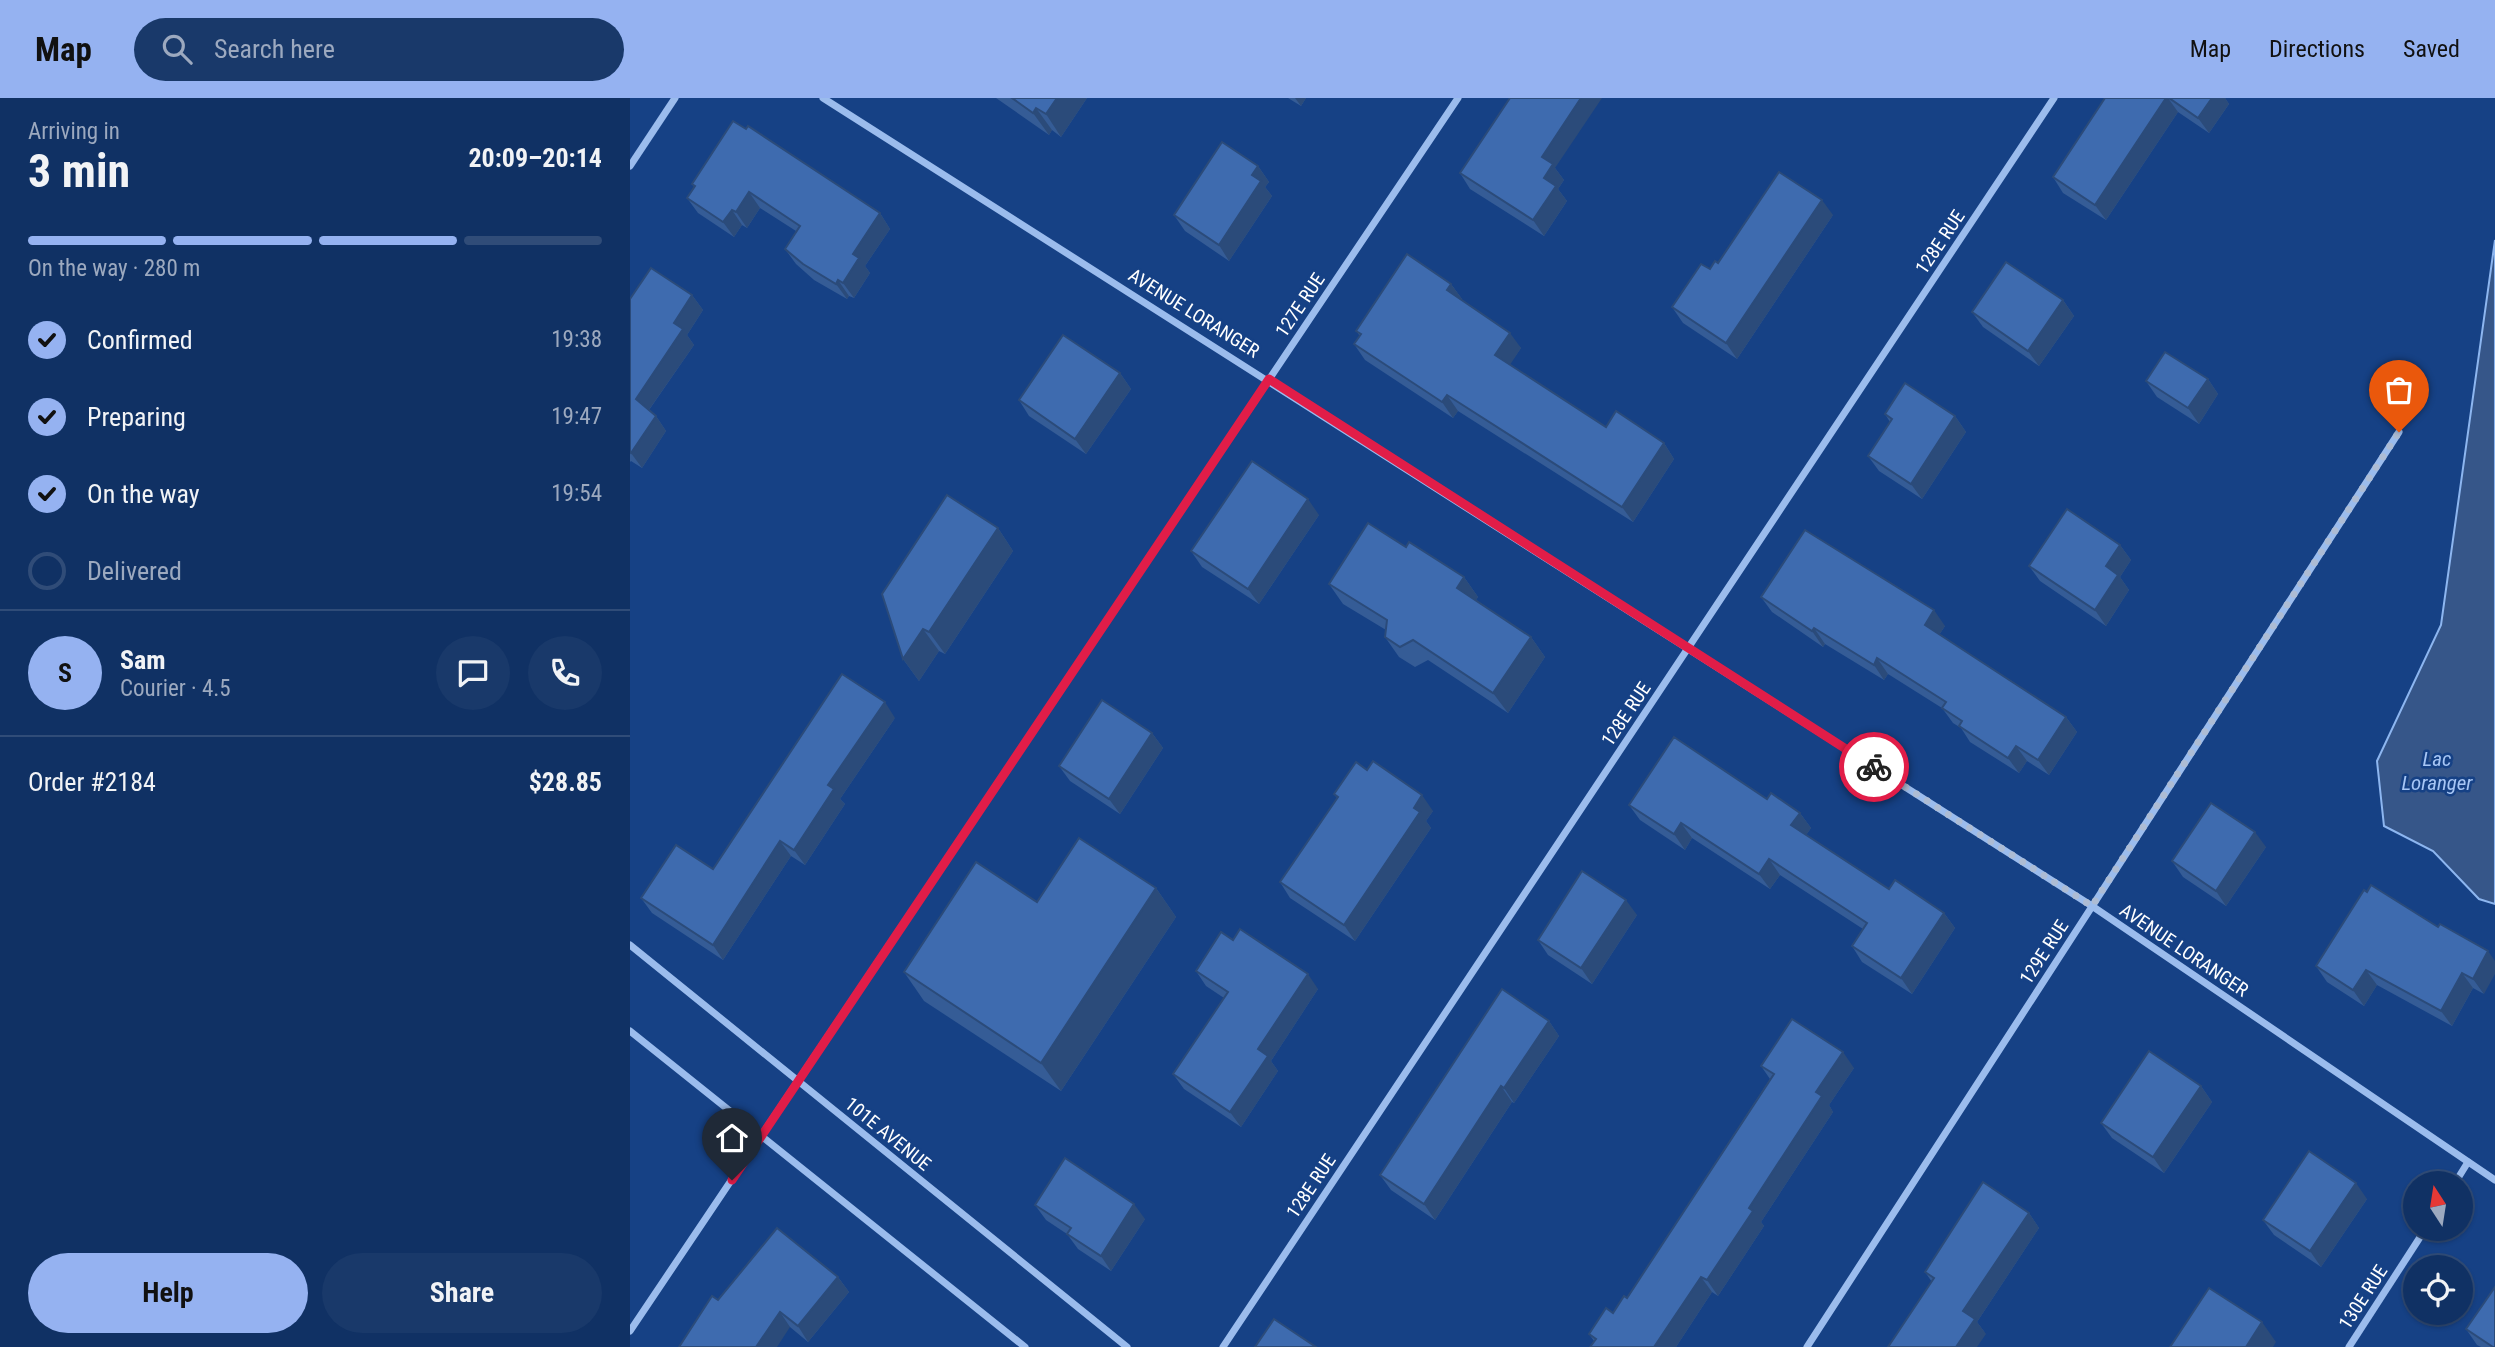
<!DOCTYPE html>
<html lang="en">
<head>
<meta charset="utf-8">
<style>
  body { margin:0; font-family:"Roboto Condensed",sans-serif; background:#19396a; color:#f1f3f6; height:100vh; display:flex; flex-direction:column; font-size:26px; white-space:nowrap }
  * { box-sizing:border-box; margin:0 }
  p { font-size:23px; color:#9ca9bf }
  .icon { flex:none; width:38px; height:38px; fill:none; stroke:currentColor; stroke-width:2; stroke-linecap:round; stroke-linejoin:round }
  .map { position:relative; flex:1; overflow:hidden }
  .panel { display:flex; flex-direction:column; background:#103164; width:630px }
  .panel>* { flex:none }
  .needle { width:46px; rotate:348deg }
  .fabs { position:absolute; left:1773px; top:1073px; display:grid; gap:14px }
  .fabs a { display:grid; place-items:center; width:70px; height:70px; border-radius:50%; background:#103164; box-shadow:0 2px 5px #0004,0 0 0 2px #304c78; font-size:35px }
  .pin { position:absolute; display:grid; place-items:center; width:60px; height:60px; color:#fff; margin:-72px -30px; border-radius:50% 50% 50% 0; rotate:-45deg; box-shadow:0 0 7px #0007 }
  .pin .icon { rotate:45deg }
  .courier { position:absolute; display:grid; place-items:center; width:70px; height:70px; margin:-35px; border:5px solid #e11d48; border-radius:50%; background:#fff; color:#222; box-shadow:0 2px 9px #0007 }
  .headline em { font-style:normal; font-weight:700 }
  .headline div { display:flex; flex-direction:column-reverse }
  .headline { display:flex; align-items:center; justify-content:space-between; height:119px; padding:0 28px }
  h1 { font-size:46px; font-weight:700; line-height:52px }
  .bar { display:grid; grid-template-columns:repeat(4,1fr); gap:10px 7px; align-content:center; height:84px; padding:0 28px }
  .bar i { height:9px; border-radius:5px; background:#304c78 }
  .bar .on { background:#95b2f1 }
  .bar p { grid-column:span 4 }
  .line { display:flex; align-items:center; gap:18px; padding:0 28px; border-top:2px solid #304c78 }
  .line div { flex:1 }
  .round { display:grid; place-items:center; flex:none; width:74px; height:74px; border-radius:37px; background:#19396a }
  ol { padding:0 28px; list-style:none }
  li { display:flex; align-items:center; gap:21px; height:77px }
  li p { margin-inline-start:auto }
  li .icon { padding:7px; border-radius:50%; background:#95b2f1; color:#111; stroke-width:4 }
  li:last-child { color:#9ca9bf }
  li i { width:38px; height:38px; border:4px solid #304c78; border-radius:50% }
  .primary-button { display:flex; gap:14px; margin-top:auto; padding:14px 28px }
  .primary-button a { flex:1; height:80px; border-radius:42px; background:#95b2f1; color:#111; font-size:28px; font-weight:700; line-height:80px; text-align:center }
  .primary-button a+a { background:#19396a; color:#f1f3f6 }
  header { display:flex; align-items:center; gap:42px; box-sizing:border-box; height:98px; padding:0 35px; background:#95b2f1; color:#111 }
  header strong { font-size:33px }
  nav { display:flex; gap:38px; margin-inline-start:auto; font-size:24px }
  .search { width:490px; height:63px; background:#19396a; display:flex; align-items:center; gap:18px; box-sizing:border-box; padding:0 24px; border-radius:38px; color:#9ca9bf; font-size:26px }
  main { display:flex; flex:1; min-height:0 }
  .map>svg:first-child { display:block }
</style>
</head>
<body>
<header>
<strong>Map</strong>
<div class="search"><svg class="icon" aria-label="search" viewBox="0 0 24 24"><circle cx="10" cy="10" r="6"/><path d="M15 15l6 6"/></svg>Search here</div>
<nav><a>Map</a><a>Directions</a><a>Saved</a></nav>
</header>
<main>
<section class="panel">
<div class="headline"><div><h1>3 min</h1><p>Arriving in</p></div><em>20:09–20:14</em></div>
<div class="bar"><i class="on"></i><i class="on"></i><i class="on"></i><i></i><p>On the way · 280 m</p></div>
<ol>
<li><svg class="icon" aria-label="check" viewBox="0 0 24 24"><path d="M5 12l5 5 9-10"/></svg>Confirmed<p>19:38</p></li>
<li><svg class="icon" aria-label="check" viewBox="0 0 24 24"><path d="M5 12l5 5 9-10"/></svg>Preparing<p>19:47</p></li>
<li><svg class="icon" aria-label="check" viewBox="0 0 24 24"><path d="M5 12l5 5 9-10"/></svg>On the way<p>19:54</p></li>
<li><i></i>Delivered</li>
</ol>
<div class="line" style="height:126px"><b class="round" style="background:#95b2f1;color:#111">S</b><div><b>Sam</b><p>Courier · 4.5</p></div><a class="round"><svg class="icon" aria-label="chat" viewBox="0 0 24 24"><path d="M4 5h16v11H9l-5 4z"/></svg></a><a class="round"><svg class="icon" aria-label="phone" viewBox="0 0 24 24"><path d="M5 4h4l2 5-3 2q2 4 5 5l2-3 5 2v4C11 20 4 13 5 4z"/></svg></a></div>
<div class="line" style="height:91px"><div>Order #2184</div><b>$28.85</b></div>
<div class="primary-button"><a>Help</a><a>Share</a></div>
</section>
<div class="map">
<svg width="1865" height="1249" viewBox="0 0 1865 1249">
  <rect width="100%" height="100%" fill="#164185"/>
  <polygon fill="#365689" stroke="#8db6f0" stroke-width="2" points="1865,142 1865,806 1849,801 1803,753 1754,728 1747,663 1811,527"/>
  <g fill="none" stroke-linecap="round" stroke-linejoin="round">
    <g stroke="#9bbced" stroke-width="7">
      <polyline points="193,0 1462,808 1865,1082"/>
      <polyline points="0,68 45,0"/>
      <polyline points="0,847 497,1249"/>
      <polyline points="0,933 395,1249"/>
      <polyline points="1825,1085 1838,1064"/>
      <polyline points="0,1233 828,0"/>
      <polyline points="593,1249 1424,0"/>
      <polyline points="1177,1249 1769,334"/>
      <polyline points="1719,1249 1796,1130"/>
    </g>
  </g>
  <g fill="#355c96">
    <polygon points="366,0 457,0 431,39 422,32 419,37"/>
    <polygon points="658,0 676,0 671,8"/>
    <polygon points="1475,0 1595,0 1599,6 1579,35 1548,14 1476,122 1433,95 1423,79"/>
    <polygon points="628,68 639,84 635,89 642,98 599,163 555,133 544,117"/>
    <polygon points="925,70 934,82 928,91 937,103 914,138 840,91 830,75"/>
    <polygon points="62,86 250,115 260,131 235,168 240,175 224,200 219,198 217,201 184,182 166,166 155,151 166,133 130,110 117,130 112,127 104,139 68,115 57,100 64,89"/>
    <polygon points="1203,117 1107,261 1053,225 1042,209 1080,171 1088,165"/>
    <polygon points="821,186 832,201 831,202 891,250 879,267 976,329 1034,345 1044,361 1003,424 828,313 823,320 735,262 724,246 730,238 726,233"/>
    <polygon points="62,197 73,212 57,237 64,247 19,312 26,318 36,333 12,370 1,363 0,364 0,201"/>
    <polygon points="1433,202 1444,218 1409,268 1353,229 1342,214"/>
    <polygon points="490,275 501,291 456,356 399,318 389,302"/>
    <polygon points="1578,281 1588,296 1569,326 1527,299 1516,283"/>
    <polygon points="1255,316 1325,318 1336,334 1292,401 1249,373 1238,358 1260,324"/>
    <polygon points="689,417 629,506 572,469 561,453"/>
    <polygon points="368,430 383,453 315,556 309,553 289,583 273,561 252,496"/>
    <polygon points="1490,447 1501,462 1490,479 1499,492 1476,528 1410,483 1399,468"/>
    <polygon points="776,449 834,479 848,499 846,502 901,539 915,559 878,615 798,562 785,569 769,559 755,539 756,532 713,506 699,486"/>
    <polygon points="1131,499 1315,528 1309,537 1436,619 1447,634 1419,677 1397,663 1389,675 1340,644 1331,630 1323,625 1312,610 1258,576 1254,582 1195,546 1193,549 1142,514"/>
    <polygon points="265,620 210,701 215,706 175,767 161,758 93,862 22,815 11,800 83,771"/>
    <polygon points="522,635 533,650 490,716 440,683 429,668"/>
    <polygon points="704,696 803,713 796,723 801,730 725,843 660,800 650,784 707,700"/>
    <polygon points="1137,701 1170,715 1181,730 1176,737 1259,791 1314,815 1325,830 1282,896 1232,864 1222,848 1233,831 1150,777 1140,791 1062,740 1055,752 1010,722 999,707"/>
    <polygon points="1636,749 1596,808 1553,779 1542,763"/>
    <polygon points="526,790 546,819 431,993 294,903 274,874"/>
    <polygon points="1007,817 962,886 918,857 908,842"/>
    <polygon points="1808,829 1854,896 1843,890 1822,928 1747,887 1734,908 1697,884 1686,868"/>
    <polygon points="566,873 688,891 641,963 648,973 611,1029 554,991 543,976 594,900 576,888"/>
    <polygon points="919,923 929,938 884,1005 882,1004 805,1122 761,1092 750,1077"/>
    <polygon points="1131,968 1224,970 1199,1007 1203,1014 1131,1124 1134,1128 1088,1198 1082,1194 1046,1249 960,1249 964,1243 959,1236 983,1215 997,1200 1140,981"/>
    <polygon points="1571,988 1582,1004 1534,1075 1482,1040 1471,1025"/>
    <polygon points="1737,1101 1691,1169 1644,1137 1633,1122"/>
    <polygon points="405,1107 515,1121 481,1173 448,1151 437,1136 416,1122"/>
    <polygon points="1399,1115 1409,1130 1347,1224 1356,1236 1302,1184 1295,1174"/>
    <polygon points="208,1179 219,1194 178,1244 160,1229 88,1202"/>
    <polygon points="1836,1231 1865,1249 1851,1249 1847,1247"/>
  </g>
  <g fill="#2b4b7a">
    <polygon points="427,0 457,0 431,39 416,16"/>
    <polygon points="665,0 676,0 671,8"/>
    <polygon points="951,0 972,0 925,70 934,82 928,91 937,103 914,138 903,122 914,80 912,59"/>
    <polygon points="1536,0 1538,0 1548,14 1476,122 1465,107"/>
    <polygon points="1582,0 1595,0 1599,6 1579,35 1568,20"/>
    <polygon points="406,10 422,32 419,37 403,15"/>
    <polygon points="628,68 639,84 635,89 642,98 599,163 589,147 622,77"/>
    <polygon points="119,94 130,110 117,130 106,114"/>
    <polygon points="1192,102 1203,117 1107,261 1096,245"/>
    <polygon points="102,112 112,127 104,139 93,124"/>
    <polygon points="250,115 260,131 235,168 240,175 224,200 213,185 223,156"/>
    <polygon points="208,182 219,198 217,201 206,186"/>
    <polygon points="821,186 832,201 828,207 817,192"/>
    <polygon points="62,197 73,212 57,237 64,247 16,316 6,301 44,225"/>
    <polygon points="1433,202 1444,218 1409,268 1398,253"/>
    <polygon points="880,235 891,250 876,273 865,257"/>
    <polygon points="490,275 501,291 456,356 445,341"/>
    <polygon points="1578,281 1588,296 1569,326 1558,310"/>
    <polygon points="817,297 828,313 823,320 812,304"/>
    <polygon points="26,318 36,333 12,370 1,355"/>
    <polygon points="1325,318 1336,334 1292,401 1281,386"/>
    <polygon points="1034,345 1044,361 1003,424 992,409"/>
    <polygon points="678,401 689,417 629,506 618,491"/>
    <polygon points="368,430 383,453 315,556 299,534"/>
    <polygon points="1490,447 1501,462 1490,479 1499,492 1476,528 1465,512 1476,468"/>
    <polygon points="834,479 848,499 841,510 827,490"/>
    <polygon points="1304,512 1315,528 1305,543 1295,527"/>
    <polygon points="1184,530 1195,546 1193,549 1182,533"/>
    <polygon points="293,531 309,553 289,583 273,561"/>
    <polygon points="901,539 915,559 878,615 863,595"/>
    <polygon points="1247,560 1258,576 1254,582 1244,567"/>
    <polygon points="255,604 265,620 210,701 215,706 175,767 164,752 198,687"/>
    <polygon points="1436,619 1447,634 1419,677 1408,662"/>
    <polygon points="522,635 533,650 490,716 479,701"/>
    <polygon points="1386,648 1397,663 1389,675 1378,660"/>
    <polygon points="792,697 803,713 796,723 801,730 725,843 714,827"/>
    <polygon points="1170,715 1181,730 1172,743 1161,727"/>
    <polygon points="1051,725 1062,740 1055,752 1044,736"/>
    <polygon points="1625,734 1636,749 1596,808 1586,793"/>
    <polygon points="150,743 161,758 93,862 83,847"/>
    <polygon points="1139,761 1150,777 1140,791 1129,776"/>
    <polygon points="526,790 546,819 431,993 411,965"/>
    <polygon points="996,802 1007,817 962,886 951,870"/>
    <polygon points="1314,815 1325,830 1282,896 1271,880"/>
    <polygon points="1858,853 1865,863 1865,876 1854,896 1843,881"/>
    <polygon points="1736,872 1747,887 1734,908 1723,892"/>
    <polygon points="1832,875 1843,890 1822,928 1811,913"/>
    <polygon points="678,876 688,891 641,963 648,973 611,1029 600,1014 628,951"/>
    <polygon points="919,923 929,938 884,1005 874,990"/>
    <polygon points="1213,954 1224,970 1199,1007 1203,1014 1131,1124 1134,1128 1088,1198 1077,1182 1186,994"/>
    <polygon points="871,988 882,1004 805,1122 794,1106"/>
    <polygon points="1571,988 1582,1004 1534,1075 1523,1059"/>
    <polygon points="1726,1085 1737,1101 1691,1169 1680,1153"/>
    <polygon points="504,1106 515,1121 481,1173 471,1158"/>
    <polygon points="1399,1115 1409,1130 1347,1224 1356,1236 1347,1249 1326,1249 1333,1213"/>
    <polygon points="208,1179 219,1194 178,1244 168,1228"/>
    <polygon points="1071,1179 1082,1194 1046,1249 1024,1249"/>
    <polygon points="150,1214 160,1229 147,1249 126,1249"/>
    <polygon points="1632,1224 1646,1244 1643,1249 1616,1249"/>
  </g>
  <g fill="#3e6baf" stroke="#2b4b7a" stroke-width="2">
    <polygon points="382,0 427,0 416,16 406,10 403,15"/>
    <polygon points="880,0 951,0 912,59 923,66 914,80 926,88 903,122 830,75"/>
    <polygon points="1475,0 1536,0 1465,107 1423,79"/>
    <polygon points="1539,0 1582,0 1568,20"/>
    <polygon points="103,23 116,31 118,28 250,115 223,156 229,160 213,185 208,182 206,186 173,166 155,151 170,128 119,94 106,114 102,112 93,124 57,100 65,88 62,86"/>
    <polygon points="592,44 628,68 622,77 631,83 589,147 544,117"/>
    <polygon points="1149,74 1192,102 1096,245 1042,209 1071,166 1080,171 1085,163 1088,165"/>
    <polygon points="777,156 821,186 817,192 880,235 865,257 976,329 986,313 1034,345 992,409 817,297 812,304 724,246 731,236 726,233"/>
    <polygon points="1376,164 1433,202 1398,253 1342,214"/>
    <polygon points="21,170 62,197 44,225 53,231 6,301 26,318 1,355 0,354 0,201"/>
    <polygon points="433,237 490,275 445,341 389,302"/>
    <polygon points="1535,254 1578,281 1558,310 1516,283"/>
    <polygon points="1275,285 1325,318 1281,386 1238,358 1262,321 1255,316"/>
    <polygon points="622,363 678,401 618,491 561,453"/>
    <polygon points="317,397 368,430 299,534 293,531 273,561 252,496"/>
    <polygon points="1437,411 1490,447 1476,468 1488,477 1465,512 1399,468"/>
    <polygon points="738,425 776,449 779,444 834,479 827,490 901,539 863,595 783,542 770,549 755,539 757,522 699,486"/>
    <polygon points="1175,432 1304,512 1295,527 1436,619 1408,662 1386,648 1378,660 1329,628 1332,623 1312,610 1316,604 1247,560 1244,567 1184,530 1182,533 1131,499"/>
    <polygon points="212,576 255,604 198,687 204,691 164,752 150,743 83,847 11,800 46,747 83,771"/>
    <polygon points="472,602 522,635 479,701 429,668"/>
    <polygon points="1044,639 1137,701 1141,695 1170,715 1161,727 1259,791 1265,782 1314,815 1271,880 1222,848 1237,825 1139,761 1129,776 1051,725 1044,736 999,707"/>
    <polygon points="743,663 792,697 784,710 790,714 714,827 650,784 708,699 704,696 726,664 737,672"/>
    <polygon points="1581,705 1625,734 1586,793 1542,763"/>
    <polygon points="449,740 526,790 411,965 274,874 346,764 407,804"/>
    <polygon points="952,773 996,802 951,870 908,842"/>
    <polygon points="1741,787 1808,829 1810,826 1858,853 1843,881 1832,875 1811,913 1736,872 1723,892 1686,868 1734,792 1737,794"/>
    <polygon points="610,831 678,876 628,951 638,958 600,1014 543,976 598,894 566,873 591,834 603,842"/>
    <polygon points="872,891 919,923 874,990 871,988 794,1106 750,1077"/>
    <polygon points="1162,921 1213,954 1186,994 1192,998 1119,1110 1123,1113 1077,1182 1071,1179 1024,1249 960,1249 966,1241 959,1236 976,1210 983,1215 994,1198 997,1200 1144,976 1131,968"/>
    <polygon points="1519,953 1571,988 1523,1059 1471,1025"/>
    <polygon points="1679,1053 1726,1085 1680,1153 1633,1122"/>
    <polygon points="435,1060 504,1106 471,1158 437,1136 441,1130 405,1107"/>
    <polygon points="1353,1084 1399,1115 1333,1213 1345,1221 1326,1249 1258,1249 1304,1180 1295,1174"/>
    <polygon points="147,1130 208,1179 168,1228 150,1214 126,1249 49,1249 82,1198 88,1202"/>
    <polygon points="1865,1189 1865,1249 1863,1249 1836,1231"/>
    <polygon points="1579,1190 1632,1224 1616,1249 1540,1249"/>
    <polygon points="644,1221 686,1249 625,1249"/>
  </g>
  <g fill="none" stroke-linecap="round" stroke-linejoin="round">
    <polyline stroke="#adbcd4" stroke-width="7" stroke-dasharray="0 12.6" points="1244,669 1462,808 1769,334"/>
    <polyline stroke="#e11d48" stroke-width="9" points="102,1082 639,281 1244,669"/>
  </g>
  <g text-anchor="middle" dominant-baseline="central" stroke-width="5" stroke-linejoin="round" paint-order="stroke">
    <g font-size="19" fill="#fff" stroke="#164185">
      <text transform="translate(1310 144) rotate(-56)">128E RUE</text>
      <text transform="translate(670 207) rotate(-56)">127E RUE</text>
      <text transform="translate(564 215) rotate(32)">AVENUE LORANGER</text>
      <text transform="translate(996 616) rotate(-56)">128E RUE</text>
      <text transform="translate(1554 852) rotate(34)">AVENUE LORANGER</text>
      <text transform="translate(1414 854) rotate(-57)">129E RUE</text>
      <text transform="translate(258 1036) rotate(39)">101E AVENUE</text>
      <text transform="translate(681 1088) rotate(-56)">128E RUE</text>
      <text transform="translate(1733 1199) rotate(-57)">130E RUE</text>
    </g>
    <g font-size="21" font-style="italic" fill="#a7c6f5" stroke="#164185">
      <text x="1807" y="661">Lac<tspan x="1807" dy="24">Loranger</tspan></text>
    </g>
  </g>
</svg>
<div class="fabs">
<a><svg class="needle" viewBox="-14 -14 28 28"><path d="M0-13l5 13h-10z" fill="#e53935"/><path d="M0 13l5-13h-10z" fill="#9ca9bf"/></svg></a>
<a><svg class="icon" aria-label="locate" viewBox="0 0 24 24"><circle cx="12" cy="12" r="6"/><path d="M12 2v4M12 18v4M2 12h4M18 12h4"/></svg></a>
</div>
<div class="pin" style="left:1769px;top:334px;background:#ea580c"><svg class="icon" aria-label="bag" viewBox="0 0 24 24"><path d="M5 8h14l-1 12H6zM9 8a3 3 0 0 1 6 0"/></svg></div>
<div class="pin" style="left:102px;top:1082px;background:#1f2937"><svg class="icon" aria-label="home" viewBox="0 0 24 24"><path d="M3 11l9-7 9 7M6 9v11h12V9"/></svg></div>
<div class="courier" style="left:1244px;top:669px"><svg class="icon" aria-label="bike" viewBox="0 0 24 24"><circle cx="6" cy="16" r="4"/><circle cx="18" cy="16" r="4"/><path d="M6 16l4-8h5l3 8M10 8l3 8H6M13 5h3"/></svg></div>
</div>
</main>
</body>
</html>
